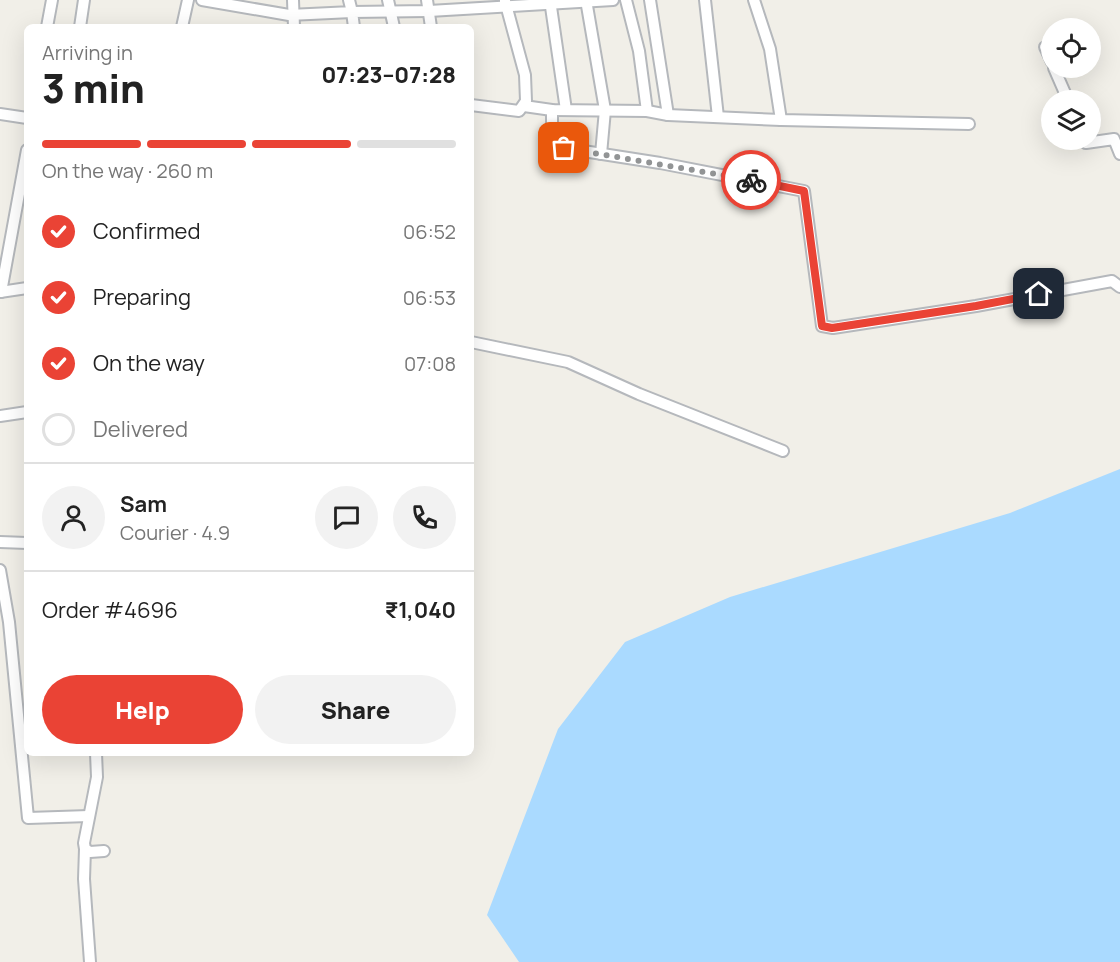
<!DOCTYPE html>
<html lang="en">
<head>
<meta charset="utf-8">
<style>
  body { margin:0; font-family:Manrope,sans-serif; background:#f2f2f2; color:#222; height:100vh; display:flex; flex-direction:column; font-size:22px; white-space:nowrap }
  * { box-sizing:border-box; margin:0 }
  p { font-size:20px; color:#767676 }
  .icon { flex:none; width:33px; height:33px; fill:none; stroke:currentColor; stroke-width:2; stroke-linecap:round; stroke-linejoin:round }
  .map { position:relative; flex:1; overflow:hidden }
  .sheet { position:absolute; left:24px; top:24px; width:450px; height:732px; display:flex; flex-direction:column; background:#fff; border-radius:9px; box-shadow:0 6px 24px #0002 }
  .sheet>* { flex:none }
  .buttons { position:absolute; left:1041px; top:18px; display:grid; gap:12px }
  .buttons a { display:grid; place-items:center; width:60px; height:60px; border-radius:50%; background:#fff; box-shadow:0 6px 24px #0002; font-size:30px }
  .pin { position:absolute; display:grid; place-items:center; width:51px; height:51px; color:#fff; margin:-26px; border-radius:12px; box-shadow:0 3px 9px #0006 }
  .courier { position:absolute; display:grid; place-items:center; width:60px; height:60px; margin:-30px; border:4px solid #ea4335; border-radius:50%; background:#fff; color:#222; box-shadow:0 2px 8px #0007 }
  .headline em { font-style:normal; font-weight:800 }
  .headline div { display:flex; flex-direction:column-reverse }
  .headline { display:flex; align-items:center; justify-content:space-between; height:102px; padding:0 18px }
  h1 { font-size:39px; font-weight:800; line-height:45px }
  .bar { display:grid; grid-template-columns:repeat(4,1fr); gap:9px 6px; align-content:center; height:72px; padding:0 18px }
  .bar i { height:8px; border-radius:4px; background:#e0e0e0 }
  .bar .selected { background:#ea4335 }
  .bar p { grid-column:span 4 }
  .line { display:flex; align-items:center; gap:15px; padding:0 18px; border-top:2px solid #e0e0e0 }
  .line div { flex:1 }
  .round { display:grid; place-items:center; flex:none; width:63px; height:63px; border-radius:32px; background:#f2f2f2 }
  ol { padding:0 18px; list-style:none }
  li { display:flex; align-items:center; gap:18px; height:66px }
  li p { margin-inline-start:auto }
  li .icon { padding:6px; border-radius:50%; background:#ea4335; color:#fff; stroke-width:4 }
  li:last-child { color:#767676 }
  li i { width:33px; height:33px; border:3px solid #e0e0e0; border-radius:50% }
  .button { display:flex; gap:12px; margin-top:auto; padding:12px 18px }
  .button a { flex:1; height:69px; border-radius:36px; background:#ea4335; color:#fff; font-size:24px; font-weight:800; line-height:69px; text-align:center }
  .button a+a { background:#f2f2f2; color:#222 }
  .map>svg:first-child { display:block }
</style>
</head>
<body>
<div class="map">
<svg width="1120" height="962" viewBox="0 0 1120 962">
  <rect width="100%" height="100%" fill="#f1efe8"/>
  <polygon fill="#aadaff" points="1120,469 1120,962 519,962 487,915 558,729 625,642 730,597 1010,513"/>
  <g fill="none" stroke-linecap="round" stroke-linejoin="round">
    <g stroke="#b5b8bc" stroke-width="14">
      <g id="minor">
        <polyline points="202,0 289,15 352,12 349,0"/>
        <polyline points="293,0 294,27"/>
        <polyline points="388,0 394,27"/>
        <polyline points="427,0 431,27"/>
        <polyline points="550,0 566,110"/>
        <polyline points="586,0 605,110 601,154"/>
        <polyline points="626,0 639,51 647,111"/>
        <polyline points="650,0 668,115"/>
        <polyline points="705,0 718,117"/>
        <polyline points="754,0 770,49 781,120"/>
        <polyline points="47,27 52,0"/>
        <polyline points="80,27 84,0"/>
        <polyline points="182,27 188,0"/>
        <polyline points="354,27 352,12 429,11 613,0"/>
        <polyline points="1045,47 1052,62"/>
        <polyline points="1054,68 1068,100"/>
        <polyline points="471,105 519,111 526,101 525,75 505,1"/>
        <polyline points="524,106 552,110 647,111 668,115 781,120 969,124"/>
        <polyline points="552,110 552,128 564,148 660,163 804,191 822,326 833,328 976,306 1112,281 1120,287"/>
        <polyline points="0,114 27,118"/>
        <polyline points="1085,140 1086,143 1114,139 1120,154"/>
        <polyline points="0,292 27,288"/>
        <polyline points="1,292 27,150"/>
        <polyline points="471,342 568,362 639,394 783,451"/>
        <polyline points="0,416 27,412"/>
        <polyline points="0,542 27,543"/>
        <polyline points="0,570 9,622 28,818 89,816"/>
        <polyline points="96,753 97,777 84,843 85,849 90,852 104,851"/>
        <polyline points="85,849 84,879 90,962"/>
      </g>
    </g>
    <use href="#minor" stroke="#fff" stroke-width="10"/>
  </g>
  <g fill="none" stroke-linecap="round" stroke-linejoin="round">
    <polyline stroke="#929495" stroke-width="6" stroke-dasharray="0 10.8" points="564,148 751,180"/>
    <polyline stroke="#ea4335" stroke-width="8" points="751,180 804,191 822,326 832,328 976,306 1039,294"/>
  </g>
</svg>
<div class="buttons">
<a><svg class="icon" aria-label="locate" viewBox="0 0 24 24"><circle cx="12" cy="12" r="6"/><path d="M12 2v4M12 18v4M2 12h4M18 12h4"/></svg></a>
<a><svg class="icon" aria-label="layers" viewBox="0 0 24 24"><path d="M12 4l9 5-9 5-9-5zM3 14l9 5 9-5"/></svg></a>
</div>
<div class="pin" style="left:564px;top:148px;background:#ea580c"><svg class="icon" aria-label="bag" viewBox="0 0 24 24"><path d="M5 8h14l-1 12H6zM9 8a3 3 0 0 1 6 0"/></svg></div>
<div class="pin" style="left:1039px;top:294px;background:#1f2937"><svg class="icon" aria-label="home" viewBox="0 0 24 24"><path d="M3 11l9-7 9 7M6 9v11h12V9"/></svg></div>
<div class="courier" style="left:751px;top:180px"><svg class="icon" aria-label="bike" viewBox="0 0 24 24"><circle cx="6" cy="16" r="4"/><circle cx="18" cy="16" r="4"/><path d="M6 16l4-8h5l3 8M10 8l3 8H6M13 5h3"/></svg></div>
<section class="sheet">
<div class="headline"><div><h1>3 min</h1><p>Arriving in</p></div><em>07:23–07:28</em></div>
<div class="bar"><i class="selected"></i><i class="selected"></i><i class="selected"></i><i></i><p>On the way · 260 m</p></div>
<ol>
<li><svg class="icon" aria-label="check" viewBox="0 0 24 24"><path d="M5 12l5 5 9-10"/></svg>Confirmed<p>06:52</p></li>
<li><svg class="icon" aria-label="check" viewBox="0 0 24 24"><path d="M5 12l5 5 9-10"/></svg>Preparing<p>06:53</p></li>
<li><svg class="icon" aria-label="check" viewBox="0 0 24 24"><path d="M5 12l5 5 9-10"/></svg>On the way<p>07:08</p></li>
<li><i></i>Delivered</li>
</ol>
<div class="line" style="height:108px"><a class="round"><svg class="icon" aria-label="person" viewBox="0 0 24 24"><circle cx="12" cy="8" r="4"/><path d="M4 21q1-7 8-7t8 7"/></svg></a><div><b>Sam</b><p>Courier · 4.9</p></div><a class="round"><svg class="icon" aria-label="chat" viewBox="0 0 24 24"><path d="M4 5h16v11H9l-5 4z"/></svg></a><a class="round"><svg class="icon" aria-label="phone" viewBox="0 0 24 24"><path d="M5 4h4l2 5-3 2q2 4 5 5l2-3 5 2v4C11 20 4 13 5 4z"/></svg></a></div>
<div class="line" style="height:78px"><div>Order #4696</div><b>₹1,040</b></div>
<div class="button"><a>Help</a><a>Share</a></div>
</section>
</div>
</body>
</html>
